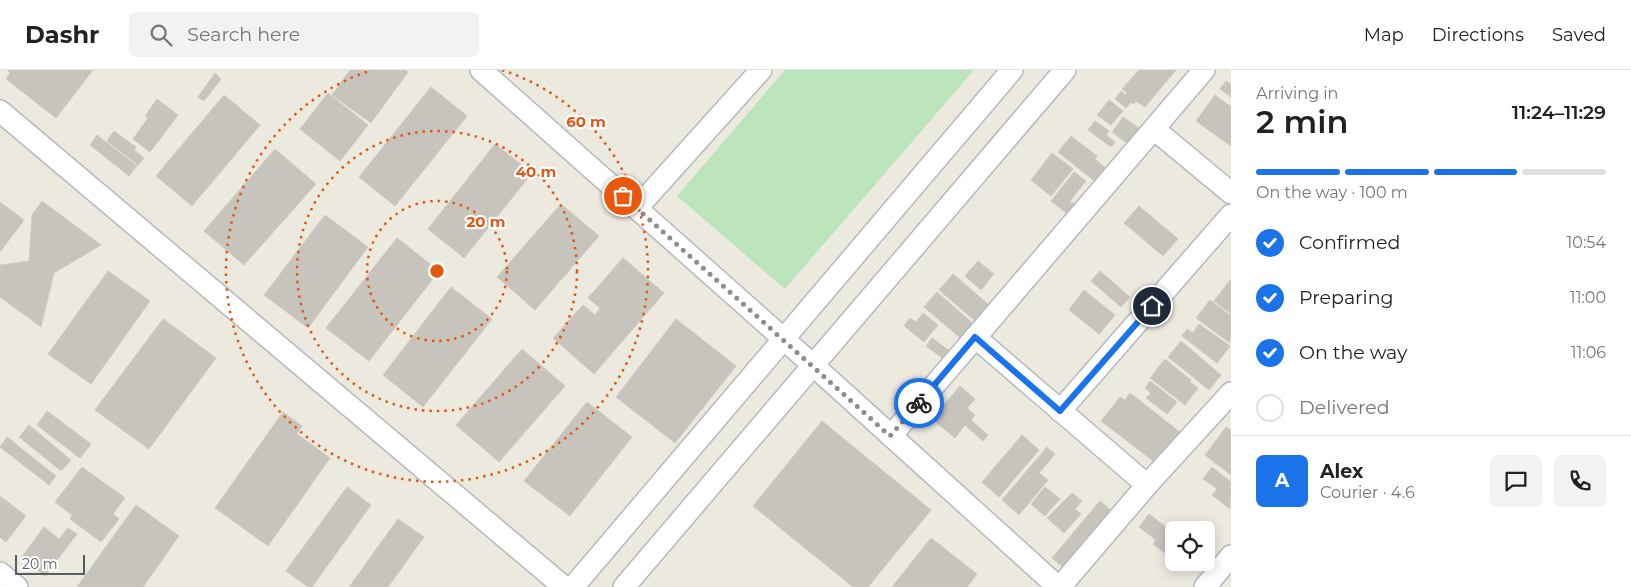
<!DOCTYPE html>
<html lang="en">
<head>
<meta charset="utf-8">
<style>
  body { margin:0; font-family:Montserrat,sans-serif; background:#f2f2f2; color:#222; height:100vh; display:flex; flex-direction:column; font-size:19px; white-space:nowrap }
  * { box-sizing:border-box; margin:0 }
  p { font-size:16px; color:#767676 }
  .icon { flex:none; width:28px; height:28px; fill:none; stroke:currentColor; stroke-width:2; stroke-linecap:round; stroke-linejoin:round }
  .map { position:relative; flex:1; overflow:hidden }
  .drawer { display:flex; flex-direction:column; background:#fff; width:400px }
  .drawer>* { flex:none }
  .controls { position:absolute; left:1165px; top:451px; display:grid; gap:10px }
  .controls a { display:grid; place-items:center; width:50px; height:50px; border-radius:8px; background:#fff; box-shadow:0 2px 12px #0003; font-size:25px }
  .scale { position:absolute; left:15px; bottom:12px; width:70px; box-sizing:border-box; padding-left:5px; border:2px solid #585d61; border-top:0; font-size:14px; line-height:18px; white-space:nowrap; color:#585d61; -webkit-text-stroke:4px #fff; paint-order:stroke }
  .pin { position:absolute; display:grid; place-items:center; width:42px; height:42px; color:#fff; margin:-21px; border:2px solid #fff; border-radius:50%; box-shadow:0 1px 5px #0007 }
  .courier { position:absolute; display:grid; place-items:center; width:50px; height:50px; margin:-25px; border:4px solid #1a73e8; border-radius:50%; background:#fff; color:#222; box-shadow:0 1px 6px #0007 }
  .summary em { font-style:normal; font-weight:600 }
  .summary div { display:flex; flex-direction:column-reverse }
  .summary { display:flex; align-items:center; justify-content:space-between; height:85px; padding:0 25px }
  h1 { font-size:32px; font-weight:600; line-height:38px }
  .bar { display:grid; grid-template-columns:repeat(4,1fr); gap:8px 5px; align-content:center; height:60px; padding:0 25px }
  .bar i { height:6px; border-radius:4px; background:#e0e0e0 }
  .bar .current { background:#1a73e8 }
  .bar p { grid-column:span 4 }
  .line { display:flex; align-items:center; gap:12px; padding:0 25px; border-top:1px solid #e0e0e0 }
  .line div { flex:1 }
  .round { display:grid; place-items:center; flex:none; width:52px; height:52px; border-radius:8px; background:#f2f2f2 }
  ol { padding:0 25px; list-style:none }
  li { display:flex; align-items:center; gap:15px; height:55px }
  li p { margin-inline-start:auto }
  li .icon { padding:5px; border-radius:50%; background:#1a73e8; color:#fff; stroke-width:4 }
  li:last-child { color:#767676 }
  li i { width:28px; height:28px; border:2px solid #e0e0e0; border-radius:50% }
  header { display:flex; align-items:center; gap:30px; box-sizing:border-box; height:70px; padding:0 25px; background:#fff; border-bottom:1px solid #e0e0e0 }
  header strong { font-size:24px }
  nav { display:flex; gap:28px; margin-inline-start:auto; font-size:18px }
  .search { width:350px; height:45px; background:#f2f2f2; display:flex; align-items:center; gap:12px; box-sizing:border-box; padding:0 18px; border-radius:8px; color:#767676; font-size:19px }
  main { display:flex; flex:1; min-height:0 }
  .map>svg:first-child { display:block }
</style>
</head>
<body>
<header>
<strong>Dashr</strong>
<div class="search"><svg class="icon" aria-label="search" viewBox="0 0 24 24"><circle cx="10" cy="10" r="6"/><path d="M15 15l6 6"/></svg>Search here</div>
<nav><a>Map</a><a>Directions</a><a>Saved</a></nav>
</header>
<main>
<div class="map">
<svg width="1231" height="517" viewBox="0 0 1231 517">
  <rect width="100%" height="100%" fill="#ece9df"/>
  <polygon fill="#bce5bb" points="785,0 974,0 785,219 677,126"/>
  <g fill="#c7c4bd" stroke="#d1cabe">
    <polygon points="7,0 93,0 56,48 6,9 10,3"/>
    <polygon points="350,0 405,0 408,2 371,53 332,25"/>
    <polygon points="1139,0 1176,0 1145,37 1136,31 1134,34 1131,32 1126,38 1115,29 1121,21 1125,25 1127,23 1122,19"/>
    <polygon points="215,3 221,9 204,31 198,27"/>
    <polygon points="1226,11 1231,14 1231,27 1220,19"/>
    <polygon points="431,17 467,46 395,136 359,107"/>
    <polygon points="328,23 368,55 340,91 300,59"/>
    <polygon points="224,25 260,55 192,136 156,106"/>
    <polygon points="1215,25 1231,37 1231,76 1196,51"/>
    <polygon points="157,29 178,45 150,82 133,69 148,48 145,46"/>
    <polygon points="1109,30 1123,41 1111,55 1097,45"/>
    <polygon points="1123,47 1144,62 1132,77 1112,62"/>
    <polygon points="1095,51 1109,61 1106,65 1115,72 1111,77 1088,60"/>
    <polygon points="114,61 136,77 134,80 144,88 138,95 107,71"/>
    <polygon points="97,65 137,96 129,106 90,75"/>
    <polygon points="1071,66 1097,86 1095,89 1111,103 1101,116 1058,82"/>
    <polygon points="495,74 532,103 464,188 428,159"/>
    <polygon points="275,79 316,114 244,195 204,161"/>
    <polygon points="1052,83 1073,99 1051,126 1031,110"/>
    <polygon points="1074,102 1086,111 1070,131 1081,139 1073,148 1051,131"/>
    <polygon points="42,131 101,175 54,203 41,257 0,227 0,195 29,191 32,145"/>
    <polygon points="0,132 24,150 0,182"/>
    <polygon points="561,134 599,166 535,240 497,207"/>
    <polygon points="1139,136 1178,169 1163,186 1124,153"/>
    <polygon points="325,145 368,177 308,258 264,225"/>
    <polygon points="397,168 439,201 369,291 326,258"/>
    <polygon points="623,188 664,223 594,304 553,268 583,235 595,245 600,238 588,228"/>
    <polygon points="978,191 994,204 981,220 965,206"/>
    <polygon points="108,201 150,231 91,314 48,284"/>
    <polygon points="1100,201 1130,227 1121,237 1091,211"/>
    <polygon points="953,204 995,240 981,256 939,220"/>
    <polygon points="1231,209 1231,244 1214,231"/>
    <polygon points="451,217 492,249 423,337 383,305"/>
    <polygon points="1084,220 1115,245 1099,264 1069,240"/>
    <polygon points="937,222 976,256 964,271 924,237"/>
    <polygon points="1210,230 1231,246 1230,273 1196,248"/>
    <polygon points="923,243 938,255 924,272 904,256 910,248 916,252"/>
    <polygon points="163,249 216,288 149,379 95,340"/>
    <polygon points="676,249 736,296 675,373 616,327"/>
    <polygon points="1199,254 1230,276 1217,293 1182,266 1187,259 1193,263"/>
    <polygon points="932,268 954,284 948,292 926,276"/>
    <polygon points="1181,271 1221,305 1209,320 1168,287"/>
    <polygon points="522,279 565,316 499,392 456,355"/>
    <polygon points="1165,289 1191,310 1190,312 1198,318 1185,335 1150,308"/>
    <polygon points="1150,311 1177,332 1167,344 1146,328 1151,323 1145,318"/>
    <polygon points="960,316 975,329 967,338 975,345 971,350 988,365 983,371 965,355 955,368 932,349"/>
    <polygon points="1130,323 1181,363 1157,394 1101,351 1120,327 1125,330"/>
    <polygon points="587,332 632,367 570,446 524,411"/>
    <polygon points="47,341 91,374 80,388 37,355"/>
    <polygon points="283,342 302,356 297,364 330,388 268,476 215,438"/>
    <polygon points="822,351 931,440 868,517 853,517 753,436"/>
    <polygon points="29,355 71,390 61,401 19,367"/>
    <polygon points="1226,357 1231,360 1231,405 1205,385"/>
    <polygon points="1022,365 1039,380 999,427 982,412"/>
    <polygon points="7,367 56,406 49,415 0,377"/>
    <polygon points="1047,377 1055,384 1039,403 1048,410 1019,445 1002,430"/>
    <polygon points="82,397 125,428 113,444 119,449 101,472 70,449 72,445 55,432"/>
    <polygon points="1212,397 1231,412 1230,439 1212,425 1217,419 1203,409"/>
    <polygon points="347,417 371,435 312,517 308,517 286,501"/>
    <polygon points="1045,417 1060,429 1045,446 1031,434"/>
    <polygon points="1072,423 1082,431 1075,439 1081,444 1064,463 1047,448"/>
    <polygon points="0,426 26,446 6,472 0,467"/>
    <polygon points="1100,431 1118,446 1070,503 1052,488"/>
    <polygon points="136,435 179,466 143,517 77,517"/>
    <polygon points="1149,444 1174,463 1174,490 1153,474 1156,470 1139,457"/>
    <polygon points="398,449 424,467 388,517 349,517"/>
    <polygon points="44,457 59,469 68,458 77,464 45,506 21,488"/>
    <polygon points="931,468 977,504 967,517 892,517"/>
  </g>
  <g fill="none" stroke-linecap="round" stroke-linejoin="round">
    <g stroke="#b5b8bd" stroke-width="24">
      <g id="street">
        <polyline points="481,0 814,296 1058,517"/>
        <polyline points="0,41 564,517"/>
        <polyline points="1154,59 1231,123"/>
        <polyline points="637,138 761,0"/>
        <polyline points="975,267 1147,415"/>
        <polyline points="1060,341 1231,145"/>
        <polyline points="891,366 1204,0"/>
        <polyline points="0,503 17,517"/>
        <polyline points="573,517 1012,0"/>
        <polyline points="624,517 1065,0"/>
        <polyline points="1060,517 1147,415 1231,323"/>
        <polyline points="1205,517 1231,486"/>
      </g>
    </g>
    <use href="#street" stroke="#fff" stroke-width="21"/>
  </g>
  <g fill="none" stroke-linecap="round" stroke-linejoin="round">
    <polyline stroke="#8c8e8d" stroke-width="5" stroke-dasharray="0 9" points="623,126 890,366 919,333"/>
    <polyline stroke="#1a73e8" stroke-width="6" points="919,333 975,267 1060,341 1152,236"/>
  </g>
  <g fill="none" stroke="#e15910" stroke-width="2.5" stroke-dasharray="2.5 5">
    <circle cx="437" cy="201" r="70"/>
    <circle cx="437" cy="201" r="140"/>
    <path d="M502 0A211 211 0 1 1 372 0"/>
  </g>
  <circle cx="437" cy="201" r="8" fill="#e15910" stroke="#fff" stroke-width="2.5"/>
  <g font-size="15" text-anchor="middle" font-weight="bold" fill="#e15910" stroke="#fff" stroke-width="4.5" stroke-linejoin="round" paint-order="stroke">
    <text x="586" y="57">60 m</text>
    <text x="536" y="107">40 m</text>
    <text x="486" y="157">20 m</text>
  </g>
</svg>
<div class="controls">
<a><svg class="icon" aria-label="locate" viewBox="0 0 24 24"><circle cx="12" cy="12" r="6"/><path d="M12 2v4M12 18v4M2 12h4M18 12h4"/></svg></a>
</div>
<div class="scale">20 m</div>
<div class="pin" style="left:623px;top:126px;background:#ea580c"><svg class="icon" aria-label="bag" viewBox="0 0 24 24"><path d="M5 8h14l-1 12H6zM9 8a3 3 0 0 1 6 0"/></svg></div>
<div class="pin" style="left:1152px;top:236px;background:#1f2937"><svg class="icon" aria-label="home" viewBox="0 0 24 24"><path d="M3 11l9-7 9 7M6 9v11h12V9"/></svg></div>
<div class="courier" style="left:919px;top:333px"><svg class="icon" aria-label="bike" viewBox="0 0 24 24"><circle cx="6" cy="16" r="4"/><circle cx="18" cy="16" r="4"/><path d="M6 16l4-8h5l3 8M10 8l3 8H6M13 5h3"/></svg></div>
</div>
<section class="drawer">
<div class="summary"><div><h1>2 min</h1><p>Arriving in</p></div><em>11:24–11:29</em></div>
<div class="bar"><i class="current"></i><i class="current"></i><i class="current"></i><i></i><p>On the way · 100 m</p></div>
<ol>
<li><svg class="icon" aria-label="check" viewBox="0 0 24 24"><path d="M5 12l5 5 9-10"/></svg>Confirmed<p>10:54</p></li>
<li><svg class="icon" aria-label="check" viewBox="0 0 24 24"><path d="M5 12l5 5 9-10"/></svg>Preparing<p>11:00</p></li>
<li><svg class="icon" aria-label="check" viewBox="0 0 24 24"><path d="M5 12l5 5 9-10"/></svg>On the way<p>11:06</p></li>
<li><i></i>Delivered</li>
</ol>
<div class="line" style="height:90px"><b class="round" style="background:#1a73e8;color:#fff">A</b><div><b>Alex</b><p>Courier · 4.6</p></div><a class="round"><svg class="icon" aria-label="chat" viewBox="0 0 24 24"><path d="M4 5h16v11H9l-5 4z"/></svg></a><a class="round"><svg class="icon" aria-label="phone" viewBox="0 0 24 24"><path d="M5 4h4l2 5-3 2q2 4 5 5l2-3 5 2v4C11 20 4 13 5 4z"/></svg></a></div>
</section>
</main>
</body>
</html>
